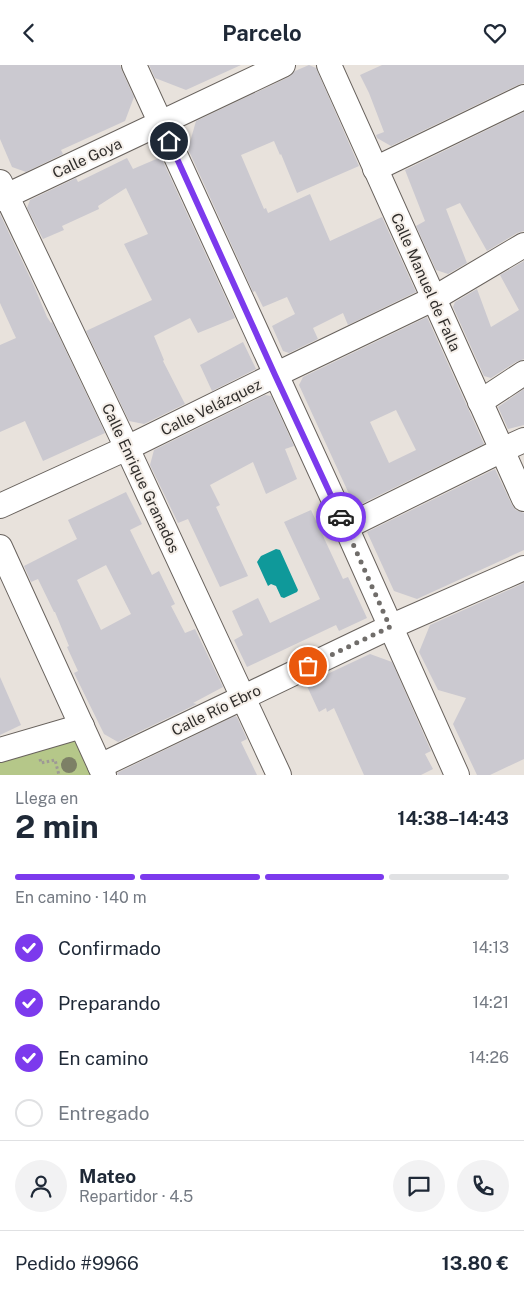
<!DOCTYPE html>
<html lang="es">
<head>
<meta charset="utf-8">
<style>
  body { margin:0; font-family:"Public Sans",sans-serif; background:#f2f2f3; color:#1f2937; height:100vh; display:flex; flex-direction:column; font-size:19px; white-space:nowrap }
  * { box-sizing:border-box; margin:0 }
  p { font-size:16px; color:#747a83 }
  .icon { flex:none; width:28px; height:28px; fill:none; stroke:currentColor; stroke-width:2; stroke-linecap:round; stroke-linejoin:round }
  .map { position:relative; height:710px; overflow:hidden }
  .details { display:flex; flex-direction:column; background:#fff; flex:1 }
  .details>* { flex:none }
  .pin { position:absolute; display:grid; place-items:center; width:42px; height:42px; color:#fff; margin:-21px; border:2px solid #fff; border-radius:50%; box-shadow:0 1px 5px #0007 }
  .courier { position:absolute; display:grid; place-items:center; width:50px; height:50px; margin:-25px; border:4px solid #7c3aed; border-radius:50%; background:#fff; color:#222; box-shadow:0 1px 6px #0007 }
  .summary em { font-style:normal; font-weight:700 }
  .summary div { display:flex; flex-direction:column-reverse }
  .summary { display:flex; align-items:center; justify-content:space-between; height:85px; padding:0 15px }
  h1 { font-size:32px; font-weight:700; line-height:38px }
  .bar { display:grid; grid-template-columns:repeat(4,1fr); gap:8px 5px; align-content:center; height:60px; padding:0 15px }
  .bar i { height:6px; border-radius:4px; background:#e0e1e3 }
  .bar .current { background:#7c3aed }
  .bar p { grid-column:span 4 }
  .line { display:flex; align-items:center; gap:12px; padding:0 15px; border-top:1px solid #e0e1e3 }
  .line div { flex:1 }
  .round { display:grid; place-items:center; flex:none; width:52px; height:52px; border-radius:26px; background:#f2f2f3 }
  ol { padding:0 15px; list-style:none }
  li { display:flex; align-items:center; gap:15px; height:55px }
  li p { margin-inline-start:auto }
  li .icon { padding:5px; border-radius:50%; background:#7c3aed; color:#fff; stroke-width:4 }
  li:last-child { color:#747a83 }
  li i { width:28px; height:28px; border:2px solid #e0e1e3; border-radius:50% }
  header { display:flex; justify-content:space-between; align-items:center; height:65px; padding:0 15px; background:#fff; font-size:22px; font-weight:700 }
  .map>svg:first-child { display:block }
</style>
</head>
<body>
<header><svg class="icon" aria-label="back" viewBox="0 0 24 24"><path d="M15 5l-7 7 7 7"/></svg>Parcelo<svg class="icon" aria-label="heart" viewBox="0 0 24 24"><path d="M12 20l-8-8c-3-5 5-10 8-4 3-6 11-1 8 4z"/></svg></header>
<div class="map">
<svg width="524" height="710" viewBox="0 0 524 710">
  <rect width="100%" height="100%" fill="#e8e2dc"/>
  <polygon fill="#b5c789" points="82,661 104,710 0,710 0,685"/>
  <polygon fill="#0f999a" points="276,484 280,485 298,525 297,527 284,533 281,532 276,521 271,519 268,521 257,497 261,491"/>
  <g fill="#cbc9d0" fill-rule="evenodd">
    <polygon points="0,0 120,0 122,6 134,32 125,56 61,85 63,89 26,107 12,102 0,74"/>
    <polygon points="149,0 241,0 186,25 155,13"/>
    <polygon points="309,0 316,3 359,101 297,128 281,89 280,90 274,76 241,90 264,144 266,143 268,148 310,129 330,176 382,152 416,227 348,260 343,248 313,263 318,274 289,288 283,286 272,261 295,249 287,232 263,242 255,226 253,227 188,84 196,56 289,12 295,6"/>
    <polygon points="382,0 524,0 524,18 518,20 391,81 377,73 376,70 384,67 369,28 360,10"/>
    <polygon points="524,47 524,166 517,168 487,186 460,138 446,144 467,198 448,209 436,205 416,161 425,156 405,105"/>
    <polygon points="161,92 235,253 198,268 190,253 154,271 164,295 163,296 185,339 144,359 129,356 86,266 152,235 124,179 148,169 126,123 98,141 99,144 62,161 64,165 43,174 27,143 30,135 76,113 78,117 127,93 133,104"/>
    <polygon points="0,149 34,221 47,252 51,258 52,257 105,368 43,396 25,356 0,367 0,280 16,273 0,238"/>
    <polygon points="524,196 524,294 516,297 491,313 484,311 453,242 455,237 477,224 491,262 519,245 500,210"/>
    <path d="M 427,252 L 484,379 L 355,442 L 299,320 L 303,312 ZM 396,345 L 416,385 L 389,398 L 370,357 Z"/>
    <polygon points="243,277 256,304 212,326 200,300"/>
    <polygon points="524,324 524,360 508,364 498,342"/>
    <polygon points="265,330 271,331 294,381 285,384 297,414 266,429 253,397 210,420 220,440 216,442 248,511 220,522 188,454 178,458 150,400 154,385"/>
    <polygon points="495,404 512,440 516,445 524,448 524,485 417,534 394,526 367,467"/>
    <path d="M 126,427 L 142,459 L 130,465 L 152,510 L 159,506 L 175,539 L 171,541 L 185,568 L 195,564 L 223,622 L 193,638 L 197,639 L 118,677 L 104,669 L 74,608 L 78,606 L 67,582 L 69,581 L 55,547 L 54,547 L 38,514 L 31,517 L 24,501 L 77,474 L 68,455 ZM 106,500 L 131,549 L 101,565 L 77,515 Z"/>
    <polygon points="311,445 343,514 348,512 367,553 339,566 336,560 247,602 234,575 243,570 232,546 258,533 270,558 320,534 284,457"/>
    <polygon points="524,518 524,694 490,710 477,710 453,659 466,633 438,625 419,587 430,560"/>
    <polygon points="370,589 392,597 431,686 425,689 433,704 421,710 364,710 334,643 327,647 326,643 319,647 306,619"/>
    <polygon points="0,612 21,660 0,670"/>
    <polygon points="235,651 237,652 247,674 241,677 257,710 118,710 117,708"/>
  </g>
  <g fill="none" stroke-linecap="round" stroke-linejoin="round">
    <g stroke="#68625d" stroke-width="26">
      <g id="minor">
        <polyline points="134,0 346,462 457,710"/>
        <polyline points="329,0 524,434"/>
        <polyline points="375,104 524,32"/>
        <polyline points="0,117 127,383 279,710"/>
        <polyline points="0,134 283,0"/>
        <polyline points="480,337 524,308"/>
        <polyline points="0,441 127,383 275,310 433,234 524,180"/>
        <polyline points="346,462 502,385 524,375"/>
        <polyline points="0,482 104,710"/>
        <polyline points="0,685 82,661"/>
        <polyline points="100,701 390,562 524,503"/>
      </g>
    </g>
    <polyline stroke="#9e9995" stroke-width="3" stroke-dasharray="2.5 2.5" stroke-linecap="butt" points="40,694 41,698 55,695 59,710"/>
    <use href="#minor" stroke="#fff" stroke-width="24"/>
  </g>
  <circle fill="#7d8066" cx="69" cy="700" r="8"/>
  <g fill="none" stroke-linecap="round" stroke-linejoin="round">
    <polyline stroke="#706d6a" stroke-width="5" stroke-dasharray="0 9" points="308,601 390,562 341,452"/>
    <polyline stroke="#7c3aed" stroke-width="6" points="169,76 275,310 341,452"/>
  </g>
  <g text-anchor="middle" dominant-baseline="central" stroke-width="4" stroke-linejoin="round" paint-order="stroke">
    <g font-size="15" fill="#302e2c" stroke="#f5efe9">
      <text transform="translate(87 93) rotate(-25)">Calle Goya</text>
      <text transform="translate(426 217) rotate(66)">Calle Manuel de Falla</text>
      <text transform="translate(211 342) rotate(-26)">Calle Velázquez</text>
      <text transform="translate(141 413) rotate(65)">Calle Enrique Granados</text>
      <text transform="translate(216 645) rotate(-26)">Calle Río Ebro</text>
    </g>
  </g>
</svg>
<div class="pin" style="left:308px;top:601px;background:#ea580c"><svg class="icon" aria-label="bag" viewBox="0 0 24 24"><path d="M5 8h14l-1 12H6zM9 8a3 3 0 0 1 6 0"/></svg></div>
<div class="pin" style="left:169px;top:76px;background:#1f2937"><svg class="icon" aria-label="home" viewBox="0 0 24 24"><path d="M3 11l9-7 9 7M6 9v11h12V9"/></svg></div>
<div class="courier" style="left:341px;top:452px"><svg class="icon" aria-label="car" viewBox="0 0 24 24"><path d="M5 17H2v-5l4-1 3-4h7l3 4 3 1v5h-3M9 17h6M6 11h13"/><circle cx="7" cy="17" r="2"/><circle cx="17" cy="17" r="2"/></svg></div>
</div>
<section class="details">
<div class="summary"><div><h1>2 min</h1><p>Llega en</p></div><em>14:38–14:43</em></div>
<div class="bar"><i class="current"></i><i class="current"></i><i class="current"></i><i></i><p>En camino · 140 m</p></div>
<ol>
<li><svg class="icon" aria-label="check" viewBox="0 0 24 24"><path d="M5 12l5 5 9-10"/></svg>Confirmado<p>14:13</p></li>
<li><svg class="icon" aria-label="check" viewBox="0 0 24 24"><path d="M5 12l5 5 9-10"/></svg>Preparando<p>14:21</p></li>
<li><svg class="icon" aria-label="check" viewBox="0 0 24 24"><path d="M5 12l5 5 9-10"/></svg>En camino<p>14:26</p></li>
<li><i></i>Entregado</li>
</ol>
<div class="line" style="height:90px"><a class="round"><svg class="icon" aria-label="person" viewBox="0 0 24 24"><circle cx="12" cy="8" r="4"/><path d="M4 21q1-7 8-7t8 7"/></svg></a><div><b>Mateo</b><p>Repartidor · 4.5</p></div><a class="round"><svg class="icon" aria-label="chat" viewBox="0 0 24 24"><path d="M4 5h16v11H9l-5 4z"/></svg></a><a class="round"><svg class="icon" aria-label="phone" viewBox="0 0 24 24"><path d="M5 4h4l2 5-3 2q2 4 5 5l2-3 5 2v4C11 20 4 13 5 4z"/></svg></a></div>
<div class="line" style="height:65px"><div>Pedido #9966</div><b>13.80 €</b></div>
</section>
</body>
</html>
